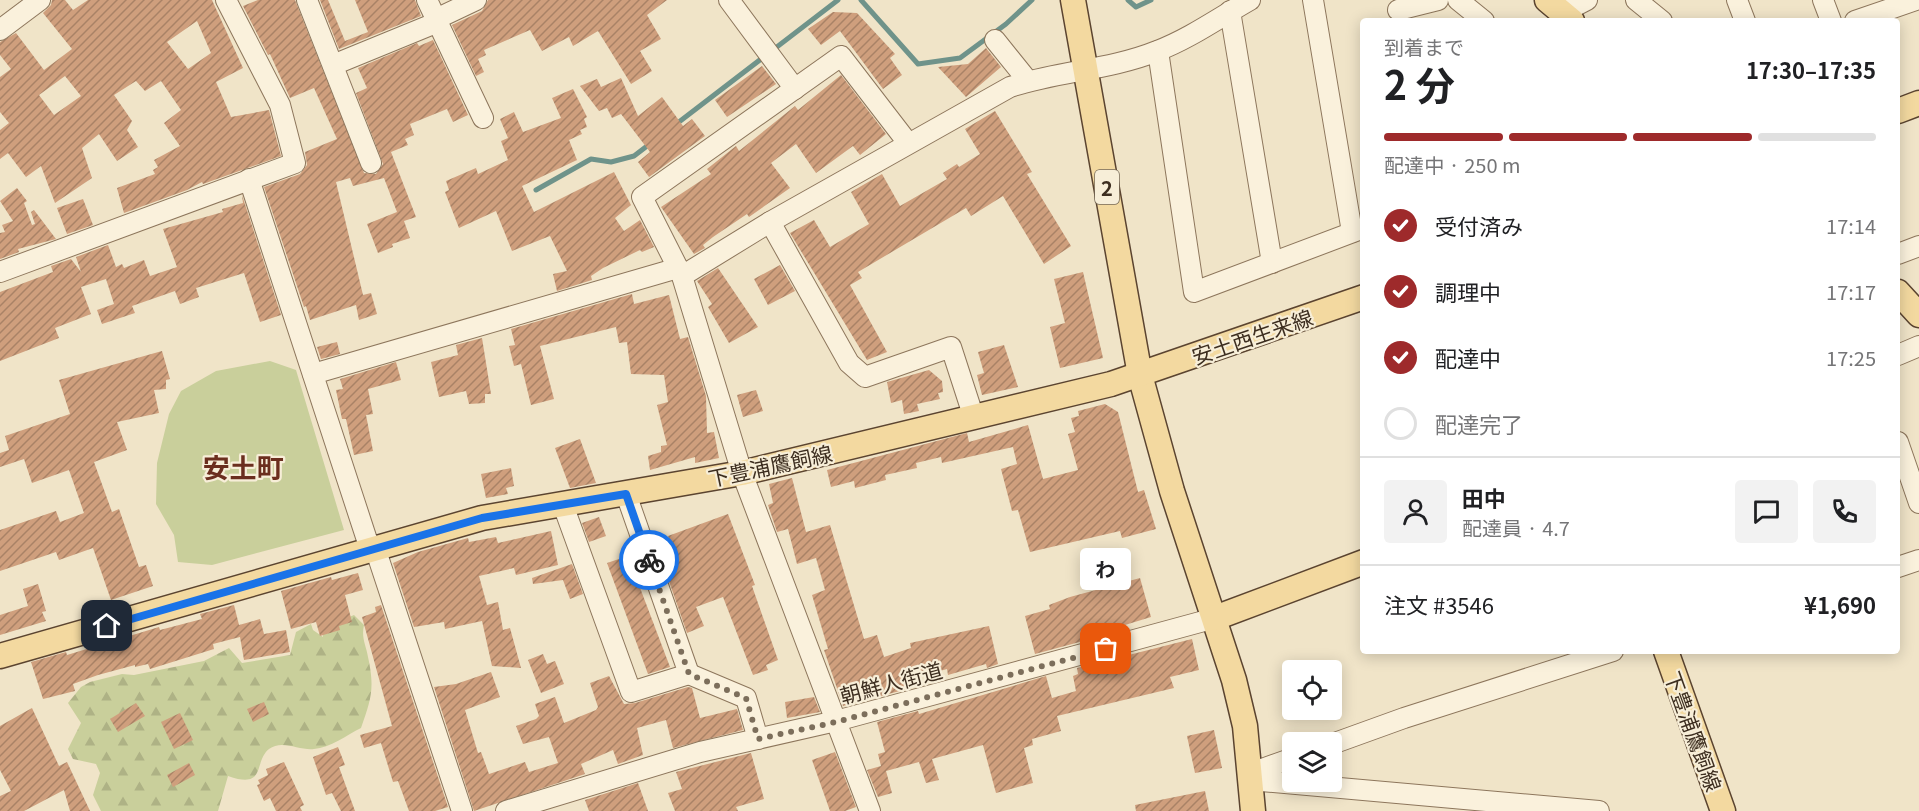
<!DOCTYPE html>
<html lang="ja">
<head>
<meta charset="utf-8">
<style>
  body { margin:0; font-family:Georgia,"Noto Sans JP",serif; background:#f2f2f2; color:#202124; height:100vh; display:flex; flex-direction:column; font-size:22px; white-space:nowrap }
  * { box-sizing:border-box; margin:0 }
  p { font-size:20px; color:#757577 }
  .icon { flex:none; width:33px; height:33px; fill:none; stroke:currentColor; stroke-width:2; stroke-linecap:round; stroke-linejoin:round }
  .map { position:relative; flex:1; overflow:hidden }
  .panel { position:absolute; left:1360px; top:18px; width:540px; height:636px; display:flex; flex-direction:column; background:#fff; border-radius:6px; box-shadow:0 3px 15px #0003 }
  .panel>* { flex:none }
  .buttons { position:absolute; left:1282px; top:660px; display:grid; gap:12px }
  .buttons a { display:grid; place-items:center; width:60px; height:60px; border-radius:6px; background:#fff; box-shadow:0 3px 15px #0003; font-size:30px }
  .pin { position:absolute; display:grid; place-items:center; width:51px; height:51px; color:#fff; margin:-26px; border-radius:12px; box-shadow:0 3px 9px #0006 }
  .courier { position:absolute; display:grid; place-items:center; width:60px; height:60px; margin:-30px; border:4px solid #1a73e8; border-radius:50%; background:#fff; color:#222; box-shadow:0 2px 8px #0007 }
  .bubble { position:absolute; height:42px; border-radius:6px; background:#fff; box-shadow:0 3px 15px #0003; font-size:20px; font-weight:700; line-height:42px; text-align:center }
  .summary em { font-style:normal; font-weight:700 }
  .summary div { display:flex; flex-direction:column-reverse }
  .summary { display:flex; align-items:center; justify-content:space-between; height:102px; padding:0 24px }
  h1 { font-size:39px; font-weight:700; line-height:45px }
  .bar { display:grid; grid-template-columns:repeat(4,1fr); gap:9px 6px; align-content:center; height:72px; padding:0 24px }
  .bar i { height:8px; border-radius:4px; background:#e0e0e0 }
  .bar .active { background:#9e2a2b }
  .bar p { grid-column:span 4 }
  .line { display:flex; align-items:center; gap:15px; padding:0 24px; border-top:2px solid #e0e0e0 }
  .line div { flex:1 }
  .round { display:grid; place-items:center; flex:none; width:63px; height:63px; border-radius:6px; background:#f2f2f2 }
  ol { padding:0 24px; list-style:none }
  li { display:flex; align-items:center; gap:18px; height:66px }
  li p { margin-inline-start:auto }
  li .icon { padding:6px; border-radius:50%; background:#9e2a2b; color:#fff; stroke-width:4 }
  li:last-child { color:#757577 }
  li i { width:33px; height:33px; border:3px solid #e0e0e0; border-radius:50% }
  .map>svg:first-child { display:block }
</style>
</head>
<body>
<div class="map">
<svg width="1919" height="811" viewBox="0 0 1919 811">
  <defs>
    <pattern id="forest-firs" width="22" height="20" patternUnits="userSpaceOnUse" patternTransform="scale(1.5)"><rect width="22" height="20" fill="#c9cf9b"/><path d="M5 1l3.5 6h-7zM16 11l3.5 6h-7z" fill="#aeb285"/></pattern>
    <pattern id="building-hatch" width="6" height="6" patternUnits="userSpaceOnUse" patternTransform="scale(1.5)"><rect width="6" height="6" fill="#cf9f7d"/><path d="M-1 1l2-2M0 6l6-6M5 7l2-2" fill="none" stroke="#a98266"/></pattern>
  </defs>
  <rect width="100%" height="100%" fill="#f0e4c8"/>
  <path fill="url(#forest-firs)" d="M 354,615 L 364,625 C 361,638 366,645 368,657 C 375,689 371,699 361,728 C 347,735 330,748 314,749 C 300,751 282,739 269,749 C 253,762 267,790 228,776 L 218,811 L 101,811 L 93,795 L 100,773 L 96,764 L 73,759 L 68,749 L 81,723 L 68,703 L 81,687 L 90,682 L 122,674 L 134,675 L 204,661 L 229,648 L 242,663 L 290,655 L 296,632 L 311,624 L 313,630 L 323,637 L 323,628 Z"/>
  <polygon fill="#c9cf9b" points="270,361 296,370 344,530 212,565 178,562 174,535 156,504 157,463 169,414 181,391 216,371"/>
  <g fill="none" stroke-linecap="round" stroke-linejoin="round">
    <g stroke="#6f938a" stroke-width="5">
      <polyline points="861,0 918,64 960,58 1006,24 1032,0"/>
      <polyline points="1128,0 1136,7 1151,0"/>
      <polyline points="675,125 838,0"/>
      <polyline points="536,190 591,159 611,162 634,156 651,143"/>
    </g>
  </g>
  <g fill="url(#building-hatch)" fill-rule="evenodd">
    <path d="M 52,0 L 65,0 L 73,10 L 88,0 L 212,0 L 243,68 L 216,82 L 231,117 L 269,110 L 281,156 L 203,184 L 202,182 L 187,190 L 124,213 L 117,188 L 155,174 L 153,170 L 158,167 L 154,160 L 180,146 L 164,123 L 181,110 L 161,81 L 145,91 L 136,81 L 114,95 L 132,121 L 127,130 L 138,147 L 117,161 L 99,134 L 82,148 L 92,178 L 55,203 L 41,166 L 26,177 L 8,153 L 0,159 L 0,130 L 9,123 L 0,112 L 0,77 L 11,69 L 0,55 L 0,42 L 16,33 L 44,70 L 72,49 L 43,13 L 51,5 ZM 197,21 L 211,53 L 188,69 L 167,42 ZM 65,76 L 81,96 L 54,115 L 39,95 Z"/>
    <polygon points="258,0 295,0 364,173 376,174 383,164 356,93 367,88 358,68 417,43 419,46 433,40 468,115 453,122 447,109 410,124 414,135 405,139 408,145 391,152 416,217 404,221 410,238 392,244 393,247 378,253 367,224 397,212 384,178 353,186 350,178 336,182 363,295 371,293 377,314 359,320 356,305 310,320 306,306 304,307 264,187 300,174 307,165 305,152 337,139 314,88 290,98 270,54 268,55 243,6"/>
    <polygon points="320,0 328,0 345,41 368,32 355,0 415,0 421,16 339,49"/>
    <polygon points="488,0 667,0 647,15 661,39 640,51 652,71 631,84 598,31 573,46 569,37 542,51 530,30 484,50 486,55 478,59 484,72 476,76 452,25 482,11"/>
    <polygon points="833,12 857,13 895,54 890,58 902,75 883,89 840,31 821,45 808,29"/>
    <polygon points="986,48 1001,67 966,97 938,67 968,64"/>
    <polygon points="762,66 776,84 727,117 715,100"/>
    <polygon points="841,75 886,134 860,155 853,146 816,173 796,144 771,163 790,188 749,217 747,214 713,237 703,245 705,248 694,254 661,207 711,174 707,169 736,146 739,151 795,106 798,110"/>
    <polygon points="621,78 638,116 662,97 683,126 692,119 705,136 649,177 638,162 650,152 621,114 612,118 607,108 599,111 580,86 597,79 601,87"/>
    <polygon points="573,89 587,117 584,119 587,127 580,130 582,134 569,140 577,160 522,186 534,212 614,172 631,205 615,218 624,231 640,220 654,247 642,252 640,250 603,268 591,276 592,280 557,291 553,274 567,271 550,236 512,251 496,211 459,228 445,192 449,190 446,181 476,168 478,174 508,160 501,141 508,138 500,119 514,112 523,132 561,118 552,98"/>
    <polygon points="995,111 1032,172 1027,174 1071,246 1044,264 1003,196 971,216 966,208 858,272 862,278 850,285 887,352 867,360 790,233 814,220 830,247 869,224 851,192 882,174 900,206 947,179 943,173 957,164 959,167 980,154 965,129"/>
    <polygon points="17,188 27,201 24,203 32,225 35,224 31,212 34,210 56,239 18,249 19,252 0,259 0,233 5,232 2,225 13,221 0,201"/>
    <polygon points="242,195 281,315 260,322 244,273 196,288 199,297 180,304 175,291 132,306 135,313 102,324 97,310 114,304 106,279 81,287 91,314 55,328 59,338 0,361 0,292 53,272 51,266 71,259 81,272 76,257 108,245 116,267 122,264 124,268 144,260 150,276 177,267 163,229 223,212 222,209 243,203"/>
    <polygon points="83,199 93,225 67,234 57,208"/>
    <polygon points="780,265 795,291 768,305 754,279"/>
    <polygon points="718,268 758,327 729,343 708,307 712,304 697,281"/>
    <polygon points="1083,272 1103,358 1060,368 1050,327 1065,323 1054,279"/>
    <polygon points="632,294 634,304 669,295 680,339 688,337 706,396 707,433 714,432 719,458 695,463 695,457 650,470 648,456 661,452 661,446 667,445 657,405 668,402 664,375 631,374 627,342 619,343 616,327 540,346 554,399 531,405 521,364 514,366 509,346 515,345 511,329"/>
    <polygon points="482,338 491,394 485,394 485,403 469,404 466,391 439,397 431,362 458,355 456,345"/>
    <polygon points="337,342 340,354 321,359 317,347"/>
    <polygon points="1004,345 1018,387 982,395 977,375 984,373 978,352"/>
    <polygon points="162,351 170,379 166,380 166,389 154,390 159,413 117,422 127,450 94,462 112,512 119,509 139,567 146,565 153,586 111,600 93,548 59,560 56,552 0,571 0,530 56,511 60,522 84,513 69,470 32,483 24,459 0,467 0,453 9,450 5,436 70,414 59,380"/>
    <polygon points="396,362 401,380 368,389 373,414 366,415 373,451 354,455 346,419 342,419 336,390 343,389 340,379"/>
    <polygon points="929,370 942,381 943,392 938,393 940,399 917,404 919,411 904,414 902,400 891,403 887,382"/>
    <polygon points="756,390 763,411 743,417 737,395"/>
    <polygon points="1105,404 1118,412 1138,492 1144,490 1156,529 1122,538 1120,531 1030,552 1018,510 1012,511 1001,469 1017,464 1013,447 942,463 941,457 916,463 917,468 885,475 886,480 855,488 854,481 831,487 827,470 967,433 969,442 1028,425 1043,479 1078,470 1068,434 1075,432 1071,418 1079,416 1078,411"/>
    <polygon points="580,439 596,483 570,488 555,448"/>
    <polygon points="511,468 514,486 506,488 508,494 486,498 481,474"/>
    <polygon points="792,478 806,532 830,525 864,639 877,635 884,657 911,648 910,643 989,626 998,664 987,668 986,664 948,675 947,669 918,677 919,681 910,684 911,688 843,706 824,650 828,649 812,595 825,590 816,558 797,564 788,529 777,532 768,505 773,503 769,484"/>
    <polygon points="728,514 755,585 752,586 778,660 766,665 768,670 753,675 723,597 696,607 704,626 687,633 663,564 677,559 668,536"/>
    <polygon points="599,517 606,536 589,542 582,523"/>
    <polygon points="551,531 558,565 516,575 514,568 479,576 487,605 498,602 503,630 510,628 521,668 492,666 482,621 445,629 444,622 414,627 393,563 418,552 468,538 469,542 496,537 498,543"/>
    <polygon points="628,556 670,667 648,674 607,563"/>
    <polygon points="572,564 583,594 570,599 563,580 533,584 532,578"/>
    <polygon points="358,573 363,590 345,595 352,622 339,626 340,630 320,636 316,622 291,629 281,591 331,577 332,580"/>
    <polygon points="1140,578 1151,617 1112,629 1113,633 1035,654 1025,616 1050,609 1049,605 1070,597"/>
    <polygon points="38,584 46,611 42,612 46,621 0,635 0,615 28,606 23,589"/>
    <polygon points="234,605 239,625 260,619 264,634 286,630 290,652 244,660 240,637 213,644 214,649 150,669 148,664 135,667 135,665 98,675 73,684 75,691 43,699 31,662 66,652 67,655 159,627 160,630 202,619 200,614"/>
    <polygon points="381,605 448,807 435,811 409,811 398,781 393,782 381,743 364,748 360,735 392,726 362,617 376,612 375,607"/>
    <polygon points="1192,639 1199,670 1170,677 1174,688 1057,716 1061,731 1032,739 1033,745 1024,748 1033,783 996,793 983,745 932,759 939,780 926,783 919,762 886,771 892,793 878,797 867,770 881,766 878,754 885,752 877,722 918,711 919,714 1046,676 1052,698 1076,691 1073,676 1078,674 1077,668"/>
    <polygon points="543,654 547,664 555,661 564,684 541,693 528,660"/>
    <polygon points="491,672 500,697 465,710 478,753 481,752 489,774 525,762 529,772 558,763 549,737 523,744 516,726 536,719 539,716 535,704 555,697 564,723 596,710 598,707 590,683 609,676 624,704 635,703 688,687 692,688 700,718 737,709 743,730 673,748 666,720 637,728 643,755 618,764 613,750 581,764 585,774 474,811 434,687 456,684"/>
    <polygon points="814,697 820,712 787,718 785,702"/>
    <polygon points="264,702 269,714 253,722 247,709"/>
    <polygon points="136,703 145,716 118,732 110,719"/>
    <polygon points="32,708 59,766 67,762 90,811 70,811 64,790 24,811 0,811 0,796 11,791 0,770 0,726"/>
    <polygon points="180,713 193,740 174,749 161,722"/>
    <polygon points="1214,730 1222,768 1195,773 1187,736"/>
    <polygon points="338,747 345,765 339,767 355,811 341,811 332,793 326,795 313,757"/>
    <polygon points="835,752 856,807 845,811 830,811 812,760"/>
    <polygon points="751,753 764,799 736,807 738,811 675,811 668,793 682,789 676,772"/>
    <polygon points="284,762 304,805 300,807 302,811 276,811 270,798 264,801 257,785 260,784 258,780 268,775 266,769"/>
    <polygon points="189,763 195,775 173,787 167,775"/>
    <polygon points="638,783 648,811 589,811 585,800"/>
    <polygon points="1205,791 1209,811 1136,811 1135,805"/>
  </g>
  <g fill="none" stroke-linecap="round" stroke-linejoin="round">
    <g stroke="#8d765c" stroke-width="22">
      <g id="minor">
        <polyline points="307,0 371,163"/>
        <polyline points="427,0 483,118"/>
        <polyline points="729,0 795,89"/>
        <polyline points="1313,0 1352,232"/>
        <polyline points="1458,0 1484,21"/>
        <polyline points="1636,0 1662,21"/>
        <polyline points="1737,0 1745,21"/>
        <polyline points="1823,0 1831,21"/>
        <polyline points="1398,10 1438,0"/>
        <polyline points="1230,11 1272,263"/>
        <polyline points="1562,13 1587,0"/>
        <polyline points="436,19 476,0"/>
        <polyline points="1855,21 1916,0"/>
        <polyline points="0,30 40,0"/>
        <polyline points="995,40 1028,81"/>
        <polyline points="1158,51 1194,292 1364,228"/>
        <polyline points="333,65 438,22"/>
        <polyline points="249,179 367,540 376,551 462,811"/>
        <polyline points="770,222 849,363 865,377 951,347 974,418"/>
        <polyline points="1898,254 1919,246"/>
        <polyline points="0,272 295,163 280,105 226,0"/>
        <path d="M 682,276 L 770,222 L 1010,87 C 1058,71 1110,70 1157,51 C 1189,39 1220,17 1250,0"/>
        <polyline points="1898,355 1919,346"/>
        <polyline points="313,374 678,268"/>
        <polyline points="1898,442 1919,503"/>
        <polyline points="563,505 631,692 689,674 626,494"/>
        <polyline points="1898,567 1919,560"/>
        <polyline points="689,674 746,698 758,739"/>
        <polyline points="1332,744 1404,718 1613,651"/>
        <polyline points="1248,774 1261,781 1599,811"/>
        <polyline points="1248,774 1293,758"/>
        <polyline points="506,811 700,752 836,721 1215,618"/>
        <polyline points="870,811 742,473 682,276 642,197 841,56 908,143"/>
      </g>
    </g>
    <g stroke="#5b4430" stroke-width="27">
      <g id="major">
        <polyline points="1073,0 1140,375 1172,491 1234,680 1245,726 1253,811"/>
        <polyline points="1547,0 1572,21"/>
        <polyline points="1898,111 1919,103"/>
        <polyline points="1898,292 1919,315"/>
        <polyline points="1215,618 1364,562"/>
        <polyline points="1666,651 1723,811"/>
        <polyline points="0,656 482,518 742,473 1111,384 1364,297"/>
      </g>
    </g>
    <use href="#minor" stroke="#faf1dc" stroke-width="20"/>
    <use href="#major" stroke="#f3d9a0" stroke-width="24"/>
  </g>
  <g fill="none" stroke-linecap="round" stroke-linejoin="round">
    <polyline stroke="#7c6e5b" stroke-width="6" stroke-dasharray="0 10.8" points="649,560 689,674 746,698 758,739 836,722 1106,649"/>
    <polyline stroke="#1a73e8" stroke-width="8" points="107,626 482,518 626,494 649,560"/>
  </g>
  <g text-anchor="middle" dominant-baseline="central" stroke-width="4.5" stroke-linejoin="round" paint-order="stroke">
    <rect fill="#f7eed8" stroke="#756857" stroke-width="1.5" x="1095" y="170" width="24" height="34" rx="4.5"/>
    <g font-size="20" font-weight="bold" fill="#3d2e20">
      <text x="1107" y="187">2</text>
    </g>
    <g font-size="21" fill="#3d2e20" stroke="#f7eed8">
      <text transform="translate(1252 336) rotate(-19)">安土西生来線</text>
      <text transform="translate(770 465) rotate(-12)">下豊浦鷹飼線</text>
      <text transform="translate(891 682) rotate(-15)">朝鮮人街道</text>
      <text transform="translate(1694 731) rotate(70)">下豊浦鷹飼線</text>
    </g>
    <g font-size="27" font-weight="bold" fill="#6b2e1e" stroke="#f7eed8">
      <text x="243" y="466">安土町</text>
    </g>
  </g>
</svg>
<div class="buttons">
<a><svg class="icon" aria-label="locate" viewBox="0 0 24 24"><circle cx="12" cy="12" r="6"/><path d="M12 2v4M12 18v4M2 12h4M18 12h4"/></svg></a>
<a><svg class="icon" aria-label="layers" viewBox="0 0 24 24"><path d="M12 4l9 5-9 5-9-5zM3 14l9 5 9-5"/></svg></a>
</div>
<div class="pin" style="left:1106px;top:649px;background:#ea580c"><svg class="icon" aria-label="bag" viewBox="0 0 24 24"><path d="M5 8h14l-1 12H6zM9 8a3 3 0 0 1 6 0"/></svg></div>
<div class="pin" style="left:107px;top:626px;background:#1f2937"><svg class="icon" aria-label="home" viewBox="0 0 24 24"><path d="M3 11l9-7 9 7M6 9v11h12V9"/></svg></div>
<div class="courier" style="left:649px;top:560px"><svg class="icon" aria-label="bike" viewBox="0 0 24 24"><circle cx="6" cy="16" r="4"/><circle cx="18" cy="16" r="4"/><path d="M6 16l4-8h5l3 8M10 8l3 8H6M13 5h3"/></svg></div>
<div class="bubble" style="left:1080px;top:548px;width:51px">わ</div>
<section class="panel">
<div class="summary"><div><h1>2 分</h1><p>到着まで</p></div><em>17:30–17:35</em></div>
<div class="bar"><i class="active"></i><i class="active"></i><i class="active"></i><i></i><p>配達中 · 250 m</p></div>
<ol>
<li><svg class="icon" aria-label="check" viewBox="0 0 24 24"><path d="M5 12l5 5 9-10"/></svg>受付済み<p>17:14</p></li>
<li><svg class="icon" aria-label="check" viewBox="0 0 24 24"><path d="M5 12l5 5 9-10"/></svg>調理中<p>17:17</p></li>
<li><svg class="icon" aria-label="check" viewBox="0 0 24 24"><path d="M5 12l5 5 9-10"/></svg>配達中<p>17:25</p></li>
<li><i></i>配達完了</li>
</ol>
<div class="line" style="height:108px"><a class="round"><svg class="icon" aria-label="person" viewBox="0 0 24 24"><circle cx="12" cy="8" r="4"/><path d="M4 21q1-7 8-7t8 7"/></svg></a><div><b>田中</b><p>配達員 · 4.7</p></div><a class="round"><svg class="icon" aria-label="chat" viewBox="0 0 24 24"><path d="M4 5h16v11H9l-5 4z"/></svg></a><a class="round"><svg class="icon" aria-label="phone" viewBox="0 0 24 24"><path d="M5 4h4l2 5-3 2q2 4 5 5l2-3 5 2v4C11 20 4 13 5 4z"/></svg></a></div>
<div class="line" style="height:78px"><div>注文 #3546</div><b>¥1,690</b></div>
</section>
</div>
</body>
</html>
